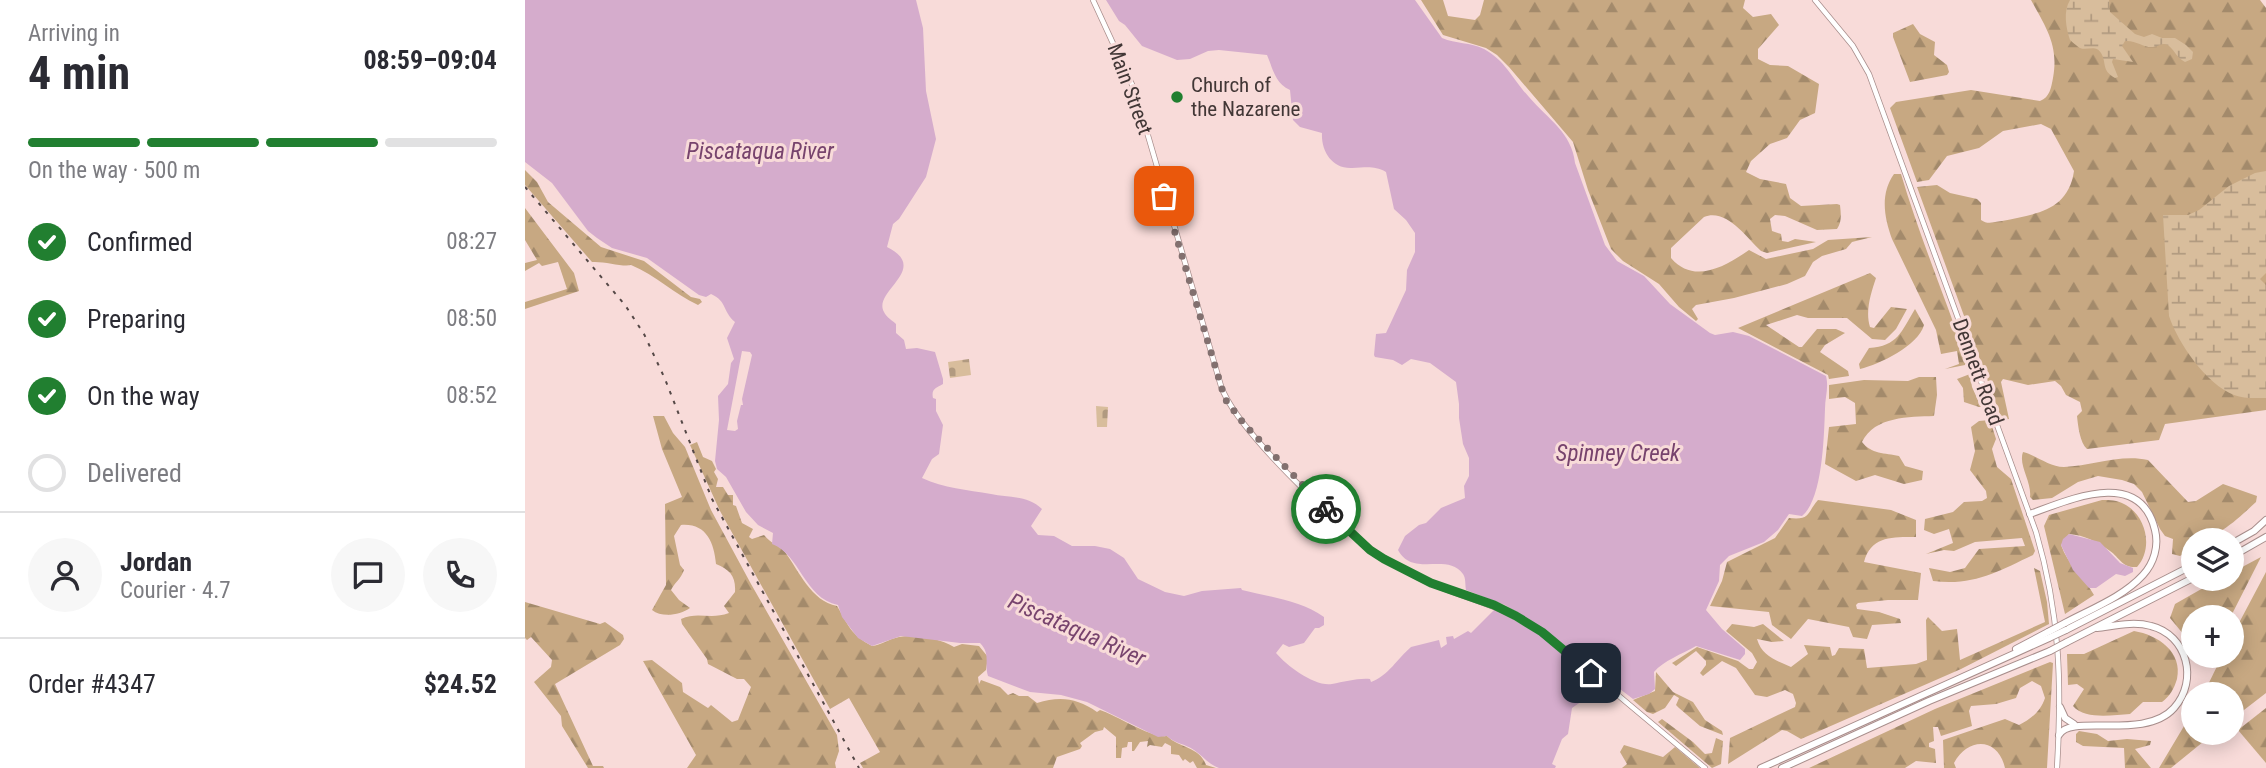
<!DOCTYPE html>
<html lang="en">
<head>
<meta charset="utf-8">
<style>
  body { margin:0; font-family:"Roboto Condensed",sans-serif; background:#f7f7f7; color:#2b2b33; height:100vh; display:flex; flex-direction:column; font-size:26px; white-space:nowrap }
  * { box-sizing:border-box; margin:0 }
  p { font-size:23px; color:#7c7c81 }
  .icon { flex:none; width:38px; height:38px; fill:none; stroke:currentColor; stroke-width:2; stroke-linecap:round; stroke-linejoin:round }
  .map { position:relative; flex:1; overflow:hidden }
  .sheet { display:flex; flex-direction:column; background:#fff; width:525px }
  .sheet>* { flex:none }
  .controls { position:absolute; left:1656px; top:528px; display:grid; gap:14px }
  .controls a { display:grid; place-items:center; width:63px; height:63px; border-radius:50%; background:#fff; box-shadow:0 4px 18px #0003; font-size:35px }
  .pin { position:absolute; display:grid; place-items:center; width:60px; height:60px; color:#fff; margin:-30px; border-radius:14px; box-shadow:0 4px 10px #0006 }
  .courier { position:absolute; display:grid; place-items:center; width:70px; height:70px; margin:-35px; border:5px solid #217f30; border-radius:50%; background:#fff; color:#222; box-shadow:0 2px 9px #0007 }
  .head em { font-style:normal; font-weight:700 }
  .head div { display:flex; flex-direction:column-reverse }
  .head { display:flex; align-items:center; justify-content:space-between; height:119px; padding:0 28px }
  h1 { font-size:46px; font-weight:700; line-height:52px }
  .bar { display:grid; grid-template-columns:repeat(4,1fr); gap:10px 7px; align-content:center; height:84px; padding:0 28px }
  .bar i { height:9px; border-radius:5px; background:#e1e1e2 }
  .bar .selected { background:#217f30 }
  .bar p { grid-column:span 4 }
  .line { display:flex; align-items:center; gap:18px; padding:0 28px; border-top:2px solid #e1e1e2 }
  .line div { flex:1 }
  .round { display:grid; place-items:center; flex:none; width:74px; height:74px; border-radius:37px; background:#f7f7f7 }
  ol { padding:0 28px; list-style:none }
  li { display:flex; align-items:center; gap:21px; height:77px }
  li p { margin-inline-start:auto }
  li .icon { padding:7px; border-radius:50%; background:#217f30; color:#fff; stroke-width:4 }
  li:last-child { color:#7c7c81 }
  li i { width:38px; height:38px; border:4px solid #e1e1e2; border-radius:50% }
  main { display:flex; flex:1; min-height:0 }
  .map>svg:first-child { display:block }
</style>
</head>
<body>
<main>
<section class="sheet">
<div class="head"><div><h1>4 min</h1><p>Arriving in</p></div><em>08:59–09:04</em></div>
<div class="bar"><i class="selected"></i><i class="selected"></i><i class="selected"></i><i></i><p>On the way · 500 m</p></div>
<ol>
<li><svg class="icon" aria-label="check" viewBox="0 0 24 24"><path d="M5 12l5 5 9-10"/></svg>Confirmed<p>08:27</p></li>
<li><svg class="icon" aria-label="check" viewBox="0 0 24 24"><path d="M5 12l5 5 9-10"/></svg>Preparing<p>08:50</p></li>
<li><svg class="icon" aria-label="check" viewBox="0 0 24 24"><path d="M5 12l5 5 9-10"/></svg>On the way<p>08:52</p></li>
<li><i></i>Delivered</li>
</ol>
<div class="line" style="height:126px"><a class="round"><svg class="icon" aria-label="person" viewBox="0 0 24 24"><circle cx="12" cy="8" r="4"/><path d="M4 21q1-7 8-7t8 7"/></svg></a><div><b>Jordan</b><p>Courier · 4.7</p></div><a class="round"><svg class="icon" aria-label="chat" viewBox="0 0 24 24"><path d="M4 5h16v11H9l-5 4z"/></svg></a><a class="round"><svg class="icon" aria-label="phone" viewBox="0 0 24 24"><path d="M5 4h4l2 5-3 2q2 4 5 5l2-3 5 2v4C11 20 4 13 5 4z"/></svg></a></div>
<div class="line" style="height:91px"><div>Order #4347</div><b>$24.52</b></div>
</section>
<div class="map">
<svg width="1741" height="768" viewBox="0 0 1741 768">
  <defs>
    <pattern id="forest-firs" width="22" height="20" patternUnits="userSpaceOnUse" patternTransform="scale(1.75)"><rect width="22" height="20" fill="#c7a882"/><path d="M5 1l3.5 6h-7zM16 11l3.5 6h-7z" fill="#a38a6b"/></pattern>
    <pattern id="wetland-marsh" width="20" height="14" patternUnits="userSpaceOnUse" patternTransform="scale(1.75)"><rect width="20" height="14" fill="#d8bd9c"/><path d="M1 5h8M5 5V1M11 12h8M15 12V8" fill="none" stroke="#b19a80"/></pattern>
    <pattern id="cemetery-stones" width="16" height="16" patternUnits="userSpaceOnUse" patternTransform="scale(1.75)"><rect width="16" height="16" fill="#d8bd9c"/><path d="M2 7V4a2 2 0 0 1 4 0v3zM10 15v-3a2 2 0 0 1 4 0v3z" fill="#b19a80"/></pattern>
  </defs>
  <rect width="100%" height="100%" fill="#f8dbd9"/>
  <g fill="url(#forest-firs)">
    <path d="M 896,0 L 918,0 L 923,16 L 950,20 L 955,15 L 959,0 L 1220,0 L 1218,8 L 1228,17 L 1246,14 L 1254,25 L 1233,49 L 1233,59 L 1245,65 L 1263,66 L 1294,84 L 1290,113 L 1275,120 L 1262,138 L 1245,144 L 1226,161 L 1221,172 L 1235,179 L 1261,184 L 1265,198 L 1276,206 L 1312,204 L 1315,205 C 1316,214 1317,222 1312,229 L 1292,230 L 1260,216 L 1250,215 L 1245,219 L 1247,231 L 1256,234 L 1257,241 L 1263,242 L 1270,239 L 1291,242 L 1242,253 L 1236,251 C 1221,237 1201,208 1179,217 L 1146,248 L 1146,258 C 1169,285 1201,266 1224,250 L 1241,259 L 1288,249 L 1303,240 L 1347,237 L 1327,242 L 1321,249 L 1297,256 L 1288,262 L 1280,276 L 1262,284 L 1209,298 L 1171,305 L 1167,309 L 1173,319 L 1171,321 L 1154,307 L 1134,284 L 1098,261 L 1086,249 L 1063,190 L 1048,142 L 984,67 L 972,55 L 961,48 L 918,35 Z"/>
    <path d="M 1506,0 L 1735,0 L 1741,8 L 1741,410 L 1640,424 L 1634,440 L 1562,449 C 1555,443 1553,426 1552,416 L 1557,411 L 1555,402 L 1541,395 L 1536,386 L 1530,381 L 1503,385 L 1478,379 L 1476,382 L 1484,419 L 1477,420 L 1392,187 L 1412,185 L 1425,193 L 1452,199 L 1456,203 L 1456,220 C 1463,225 1468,222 1477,221 C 1509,214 1543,212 1549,171 L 1526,129 L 1516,124 L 1478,131 L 1454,148 L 1422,156 L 1404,180 L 1392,182 L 1365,108 L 1371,102 L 1446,90 L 1515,101 C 1525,97 1526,88 1528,78 C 1534,45 1521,28 1506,0 Z"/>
    <polygon points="1388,24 1395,34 1410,42 1409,55 1422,65 1424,72 1422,75 1385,82 1368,37 1368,33"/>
    <path d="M 0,170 L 12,182 L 23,202 L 76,247 L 119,261 L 166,297 L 175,299 L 177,302 L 173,305 C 149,294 131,275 106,265 C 97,267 79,261 67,262 L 0,185 Z"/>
    <path d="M 1369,174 L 1376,174 C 1395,238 1421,299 1442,362 L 1440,365 L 1420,369 L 1434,364 L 1432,351 L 1416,354 L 1411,330 L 1367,239 C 1359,217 1355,194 1369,174 Z"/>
    <polygon points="0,208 49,273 54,291 0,309 0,302 42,289 33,262 17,266 14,263 0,271 0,263 12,260 0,240"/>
    <path d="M 1345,273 L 1351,278 C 1346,293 1340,311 1345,327 L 1349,328 L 1366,307 L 1382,309 L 1371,329 L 1360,340 L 1347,339 L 1322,318 L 1283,318 L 1272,315 L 1241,325 L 1274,347 L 1277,347 L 1292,329 L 1311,329 L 1320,333 L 1300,345 L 1295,352 L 1323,371 L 1324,376 L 1304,379 L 1303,375 L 1213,328 Z"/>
    <path d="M 1390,309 L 1399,325 C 1393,346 1355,364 1335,369 L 1334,364 L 1344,348 C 1373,346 1376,332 1390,309 Z"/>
    <polygon points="1445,374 1447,387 1456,407 1454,407 1439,402 1438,388 1432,379"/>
    <path d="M 1394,377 L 1411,377 L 1412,395 L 1409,416 C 1384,417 1350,416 1337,442 C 1346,454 1360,453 1374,456 L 1380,466 L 1398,471 L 1397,480 L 1379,484 L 1350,475 L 1331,481 L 1300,464 L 1304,427 L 1331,424 L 1330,403 L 1320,397 L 1304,399 L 1304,385 L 1339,380 L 1383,381 Z"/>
    <path d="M 128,416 L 139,416 L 148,433 L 160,447 L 186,510 L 226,584 L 312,735 L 314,751 L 310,763 L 311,768 L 162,768 L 171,755 L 118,661 L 127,660 L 157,683 L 158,692 L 183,708 L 186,705 L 207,722 L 213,720 L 226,687 L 219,679 L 212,679 L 183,664 L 182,659 L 157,624 L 156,619 C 173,611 185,620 204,613 L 199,606 L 210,592 C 211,576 205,570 191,564 C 189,542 181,523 156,525 L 149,536 L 155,565 L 159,570 C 156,579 150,582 146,590 L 154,600 L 165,608 C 155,615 137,618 127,610 L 141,585 L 140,504 L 157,497 L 137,449 Z"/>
    <path d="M 1465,420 L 1471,439 L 1467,449 L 1472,467 L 1486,479 L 1510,551 L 1508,555 C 1472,572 1449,586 1408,581 L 1404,568 L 1425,572 L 1440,568 L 1454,549 L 1500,546 L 1497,538 L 1450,542 L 1429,551 L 1419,550 L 1401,554 L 1428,543 L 1424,529 L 1409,534 L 1399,530 L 1400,519 L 1428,512 L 1439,502 L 1457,501 L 1462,498 L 1461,491 L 1445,470 L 1450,451 L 1446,427 L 1454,421 Z"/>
    <path d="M 172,442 L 178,457 L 187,461 L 191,469 L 189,472 L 193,479 L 191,487 L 198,487 L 203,495 L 208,495 L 208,505 L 211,506 L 217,523 L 228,529 L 224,537 L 227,539 L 239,535 C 246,544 255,546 260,552 C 274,571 286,601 312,606 C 324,626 325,634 347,646 C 356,645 364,639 374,637 C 390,634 414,638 429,647 L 437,644 L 454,646 L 463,657 L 461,670 L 453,677 L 454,684 L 456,680 L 475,687 L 483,695 L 488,693 L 494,696 L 503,696 L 512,703 C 535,696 552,698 572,712 L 575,710 C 593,716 625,738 642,736 C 654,748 675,747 681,765 L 691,768 L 672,768 L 668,761 L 665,763 L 660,759 L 658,761 L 654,755 L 646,754 L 646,746 L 640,743 L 637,747 L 625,745 L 622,747 L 623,741 L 615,742 L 609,751 L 607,751 L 607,742 L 603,742 L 602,747 L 597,748 L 596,758 L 591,758 L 591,737 L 579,727 L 578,730 L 570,732 L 555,743 L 557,746 L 555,749 L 532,757 L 528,768 L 338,768 L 335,763 L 355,752 L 324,698 L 305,709 L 195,511 L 165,445 Z"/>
    <path d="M 1498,452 C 1513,456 1524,467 1539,467 C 1568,466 1594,454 1623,460 L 1663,502 L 1671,501 L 1698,484 L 1732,496 L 1731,502 C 1715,517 1690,541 1668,541 L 1668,548 L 1655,556 L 1647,554 L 1648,539 L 1640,536 L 1635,529 L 1617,492 L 1609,484 L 1597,480 L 1573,476 L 1553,482 L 1527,498 L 1508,500 L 1505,497 C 1507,482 1493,465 1498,452 Z"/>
    <path d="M 1293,500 L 1366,510 L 1391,520 L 1391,537 C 1367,537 1346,536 1339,562 L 1396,573 L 1393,600 L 1363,600 L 1333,603 L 1331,605 L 1332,609 L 1354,612 L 1375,619 L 1376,623 L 1347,625 L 1342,639 L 1328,637 L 1324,627 L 1283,619 L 1266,639 L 1247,625 L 1244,612 L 1185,606 L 1197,581 L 1202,562 L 1250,538 L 1264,518 C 1286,520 1281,514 1293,500 Z"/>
    <path d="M 1577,500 C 1585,500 1592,500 1599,504 C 1621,515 1629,548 1612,567 C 1597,568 1595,558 1585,551 C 1573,542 1559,535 1544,534 L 1536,545 C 1543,565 1559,577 1569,595 L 1540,614 L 1519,526 L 1524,515 Z"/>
    <polygon points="1736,557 1705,618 1668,618 1668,653 1659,635 1645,618 1650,604 1694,579 1706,579 1706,573"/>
    <path d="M 1509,568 L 1515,571 L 1522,602 L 1524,624 L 1436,669 L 1276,739 L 1262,731 L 1257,730 L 1203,764 L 1205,738 C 1227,728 1248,717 1270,707 L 1271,703 L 1268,694 L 1260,690 L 1242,697 L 1230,695 L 1211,668 L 1197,661 L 1178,676 L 1175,673 L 1181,665 L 1181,661 L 1171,651 L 1151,666 L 1147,663 L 1172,647 L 1213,661 L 1224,669 L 1228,669 L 1232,662 L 1227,653 L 1201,631 L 1207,624 L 1229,627 L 1238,624 L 1259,641 L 1247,642 L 1232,639 C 1237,656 1250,660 1266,667 L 1283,654 L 1279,645 L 1305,647 L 1307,656 L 1310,655 L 1314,648 L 1339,649 L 1342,668 L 1391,664 L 1402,660 L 1401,620 L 1403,617 L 1417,631 L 1432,629 L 1435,660 L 1520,622 Z"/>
    <polygon points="1741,572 1741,693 1706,720 1706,695 1678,695 1697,656 1706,656 1706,638"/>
    <polygon points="0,602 75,624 80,622 98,635 99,639 95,645 30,684 68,766 78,766 79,768 63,768 37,726 36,716 9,682 26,667 27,660 6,637 2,640 0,638"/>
    <path d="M 1609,631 C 1633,635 1658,652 1652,679 C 1649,689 1645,696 1637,702 L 1618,702 L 1605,714 C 1588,715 1560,720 1548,706 L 1559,689 L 1552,684 L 1543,685 L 1542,654 L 1559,654 Z"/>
    <path d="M 1525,662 L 1528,663 L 1522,768 L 1480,768 C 1473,737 1443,737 1429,763 L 1431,768 L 1419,768 L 1418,740 L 1480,719 L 1494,725 C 1506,719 1516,711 1520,698 L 1516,686 L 1507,681 L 1495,688 L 1491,698 L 1471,704 L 1446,706 L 1444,711 L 1447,726 L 1416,736 L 1413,727 L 1408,727 L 1409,741 L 1404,743 L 1404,747 L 1410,749 L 1411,763 L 1391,761 L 1380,768 L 1284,768 L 1410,709 Z"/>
    <polygon points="1131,672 1148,692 1168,702 1180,720 1197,731 1198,735 1175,726 1154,708 1151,705 1154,698 1149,695 1140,708 1128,714 1122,712 1108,700 1130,691"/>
    <polygon points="1741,708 1741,763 1713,730"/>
    <polygon points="1668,711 1668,733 1689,733 1646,768 1634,768"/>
    <polygon points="1137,719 1168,742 1180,754 1187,753 1191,738 1198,741 1196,764 1187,768 1133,722"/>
    <polygon points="1554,731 1572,734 1583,741 1602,739 1626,741 1625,745 1610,749 1626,768 1600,768 1599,748 1558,746 1551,742 1551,734"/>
    <polygon points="1099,745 1138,757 1150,747 1175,768 1097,768 1102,764 1095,752"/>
  </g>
  <g fill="url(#wetland-marsh)">
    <path d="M 1545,0 L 1584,0 L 1585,12 L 1610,34 L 1619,37 L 1627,34 L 1637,38 L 1650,38 L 1661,45 L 1668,52 L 1667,59 L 1660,62 C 1652,58 1650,51 1644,46 C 1637,41 1634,47 1628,47 C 1619,48 1611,40 1600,41 L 1597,46 L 1608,62 L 1588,59 L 1587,62 L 1593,77 L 1590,78 C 1576,70 1582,63 1576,53 C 1571,44 1562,51 1555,48 C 1553,47 1546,41 1545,40 C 1541,28 1538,11 1545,0 Z"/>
    <path d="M 1741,171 L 1741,273 L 1735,279 L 1741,285 L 1741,398 C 1730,398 1719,399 1709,395 C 1681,384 1653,343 1644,316 L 1638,215 L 1663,215 L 1674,210 L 1704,186 L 1730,173 Z"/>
  </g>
  <g fill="url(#cemetery-stones)">
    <polygon points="444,359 446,375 425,378 423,362"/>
    <polygon points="571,406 583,407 582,427 572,427"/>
  </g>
  <g fill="#d5accc">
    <path d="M 0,0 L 391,0 L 398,28 L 401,91 L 411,139 L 401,177 L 374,219 L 368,224 L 362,247 C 406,269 347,291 359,312 C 361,317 368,321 371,324 L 371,333 L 379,340 L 381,349 L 392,348 L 410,352 L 418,379 L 418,384 C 411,388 406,389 408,398 L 411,399 L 411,411 L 418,425 L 414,454 L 407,459 L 397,478 C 419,488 442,490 466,494 C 484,498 503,495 517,509 L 506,526 L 513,535 L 529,536 L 547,546 L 570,546 L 585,549 L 599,558 L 613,579 L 640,592 L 659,596 L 677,591 L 716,588 L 717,590 C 745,597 775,600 799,617 L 799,625 L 794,628 L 790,628 L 779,643 L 764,647 L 758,644 L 751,653 C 762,666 790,687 807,684 C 819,682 832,678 845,679 L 846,682 C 863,676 873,658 886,647 L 914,640 L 916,648 L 922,644 L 921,637 L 928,636 L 929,639 L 943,631 L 946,633 L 969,610 L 976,612 L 1016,636 L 1078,689 L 1073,695 L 1063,686 L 1057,701 L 1047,708 L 1043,734 L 1037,739 L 1027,764 L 1031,766 L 1030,768 L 694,768 C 683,764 678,756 669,750 C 659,743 652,745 642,736 L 633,737 L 562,702 L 536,695 L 505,692 L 463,676 C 459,663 466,654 455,643 L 435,643 L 376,636 L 347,646 L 333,638 L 317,617 L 313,605 C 279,598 275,554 247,544 L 248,533 L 233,525 L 221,512 L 201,477 L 192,469 L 190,461 L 194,420 L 193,396 L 203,384 L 206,363 L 209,359 L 202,338 L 210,322 C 197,311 203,302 186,294 L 181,297 L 174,295 L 122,258 L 87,248 L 72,238 L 63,231 L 27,183 L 0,162 Z"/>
    <path d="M 581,0 L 890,0 L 917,38 C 931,44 945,42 959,49 C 981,61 988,80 1004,97 C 1023,119 1047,133 1050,163 L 1080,245 L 1092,261 L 1119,276 L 1145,304 L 1185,333 L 1190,335 L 1208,332 L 1224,336 L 1301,376 C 1304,388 1300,397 1300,409 C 1299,435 1298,499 1277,516 L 1264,514 L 1253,530 L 1239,542 L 1204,556 L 1195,565 L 1194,581 L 1181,610 L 1197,629 L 1220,649 L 1220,654 L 1215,660 L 1171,646 C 1157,654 1138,661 1129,672 L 1130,689 L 1124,694 L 1108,699 L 1004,619 L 980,605 L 941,590 C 940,585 941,578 938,574 C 922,552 888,578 873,550 L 880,536 L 894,525 L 901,523 L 916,508 L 940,498 L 939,486 L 944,476 L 944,458 L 938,444 L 934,418 L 934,404 L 931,382 L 905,363 L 886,359 L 877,365 L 868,360 L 850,357 L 849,355 L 851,334 L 861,333 L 881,290 L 882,270 L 890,252 L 890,233 L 881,220 L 869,209 L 861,172 C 848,165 840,168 827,168 C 807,169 796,151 797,133 L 775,127 L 768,120 L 765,90 C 750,83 748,69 742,55 L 694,50 L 683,51 L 665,59 L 652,60 L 617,46 L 600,25 L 594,21 Z"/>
    <polygon points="1544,534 1575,542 1595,563 1608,568 1608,572 1600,576 1591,574 1571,588 1564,588 1548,570 1536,545 1538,539"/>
  </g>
  <polygon fill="#f8dbd9" points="217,351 225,352 227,355 217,399 218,405 216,405 212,421 213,429 210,431 202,430"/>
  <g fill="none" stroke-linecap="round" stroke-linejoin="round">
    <g stroke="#a88e8c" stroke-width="6">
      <g id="secondary">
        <path d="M 568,0 L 610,91 L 696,386 C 710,428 810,523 848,551 C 862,562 878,570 894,578 C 937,599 982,605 1021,635 L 1180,768"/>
        <path d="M 1290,0 L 1328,46 L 1344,74 L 1511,532 C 1535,614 1537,683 1532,768"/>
      </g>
    </g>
    <g stroke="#a88e8c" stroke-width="8">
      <g id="highway">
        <path d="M 1505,514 C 1544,500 1615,467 1630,530 C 1634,546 1629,563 1618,575 C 1598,597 1566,609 1540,623"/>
        <polyline points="1706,544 1729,531 1741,520"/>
        <polyline points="1706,557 1741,537"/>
        <polyline points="1541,630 1668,565"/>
        <polyline points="1542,642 1668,578"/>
        <polyline points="1491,649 1523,632"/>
        <polyline points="1535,707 1540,718 1549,724"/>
        <path d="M 1534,735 C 1545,713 1620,741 1649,708 C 1674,680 1662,635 1626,626 C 1608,621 1589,626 1572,628"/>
        <polyline points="1236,768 1524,638"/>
        <polyline points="1257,768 1404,701 1525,651"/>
      </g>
    </g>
    <use href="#secondary" stroke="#fff" stroke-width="4.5"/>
    <use href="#highway" stroke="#fff" stroke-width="6"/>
    <polyline stroke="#554847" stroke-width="2" stroke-dasharray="3.5 7" stroke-linecap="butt" points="0,187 100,305 119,334 140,379 187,499 334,768"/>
    <g stroke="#a88e8c" stroke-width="8" stroke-linecap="butt">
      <g id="highway-bridge">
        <polyline points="1523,632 1540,623"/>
        <polyline points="1524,638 1541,630"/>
        <polyline points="1525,651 1542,642"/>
      </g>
    </g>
    <use href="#highway-bridge" stroke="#fff" stroke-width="6"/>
  </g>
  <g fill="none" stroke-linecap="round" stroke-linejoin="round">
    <polyline stroke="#82706f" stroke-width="7" stroke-dasharray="0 12.6" points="639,196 700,399 719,424 801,509"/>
    <polyline stroke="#217f30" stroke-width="9" points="801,509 845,550 859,559 906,583 969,605 991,616 1017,632 1066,673"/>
  </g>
  <circle fill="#217f30" stroke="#f8dbd9" stroke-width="2.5" cx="652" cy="97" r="7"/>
  <g text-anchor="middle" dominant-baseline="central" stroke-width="6" stroke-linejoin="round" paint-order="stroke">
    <g font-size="21" fill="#423736" stroke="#f8dbd9" text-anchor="start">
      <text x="666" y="85">Church of<tspan x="666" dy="24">the Nazarene</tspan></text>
    </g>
    <g font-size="21" fill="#423736" stroke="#f8dbd9">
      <text transform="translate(605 89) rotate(70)">Main Street</text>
      <text transform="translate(1453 372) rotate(70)">Dennett Road</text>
    </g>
    <g font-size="23" font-style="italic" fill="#77436d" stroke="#f8dbd9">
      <text x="235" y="151">Piscataqua River</text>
      <text x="1093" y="453">Spinney Creek</text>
      <text transform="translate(552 630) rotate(24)">Piscataqua River</text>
    </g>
  </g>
</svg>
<div class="controls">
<a><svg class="icon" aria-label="layers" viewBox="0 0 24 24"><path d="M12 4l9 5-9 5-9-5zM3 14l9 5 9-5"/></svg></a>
<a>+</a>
<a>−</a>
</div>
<div class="pin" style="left:639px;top:196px;background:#ea580c"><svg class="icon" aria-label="bag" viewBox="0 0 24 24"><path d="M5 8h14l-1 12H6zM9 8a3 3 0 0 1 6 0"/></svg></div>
<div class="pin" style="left:1066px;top:673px;background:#1f2937"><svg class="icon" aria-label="home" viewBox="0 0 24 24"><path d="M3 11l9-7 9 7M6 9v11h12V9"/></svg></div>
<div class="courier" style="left:801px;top:509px"><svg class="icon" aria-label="bike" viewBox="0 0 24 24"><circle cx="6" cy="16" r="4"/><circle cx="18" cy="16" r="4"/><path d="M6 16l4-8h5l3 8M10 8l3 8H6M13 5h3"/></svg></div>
</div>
</main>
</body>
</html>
